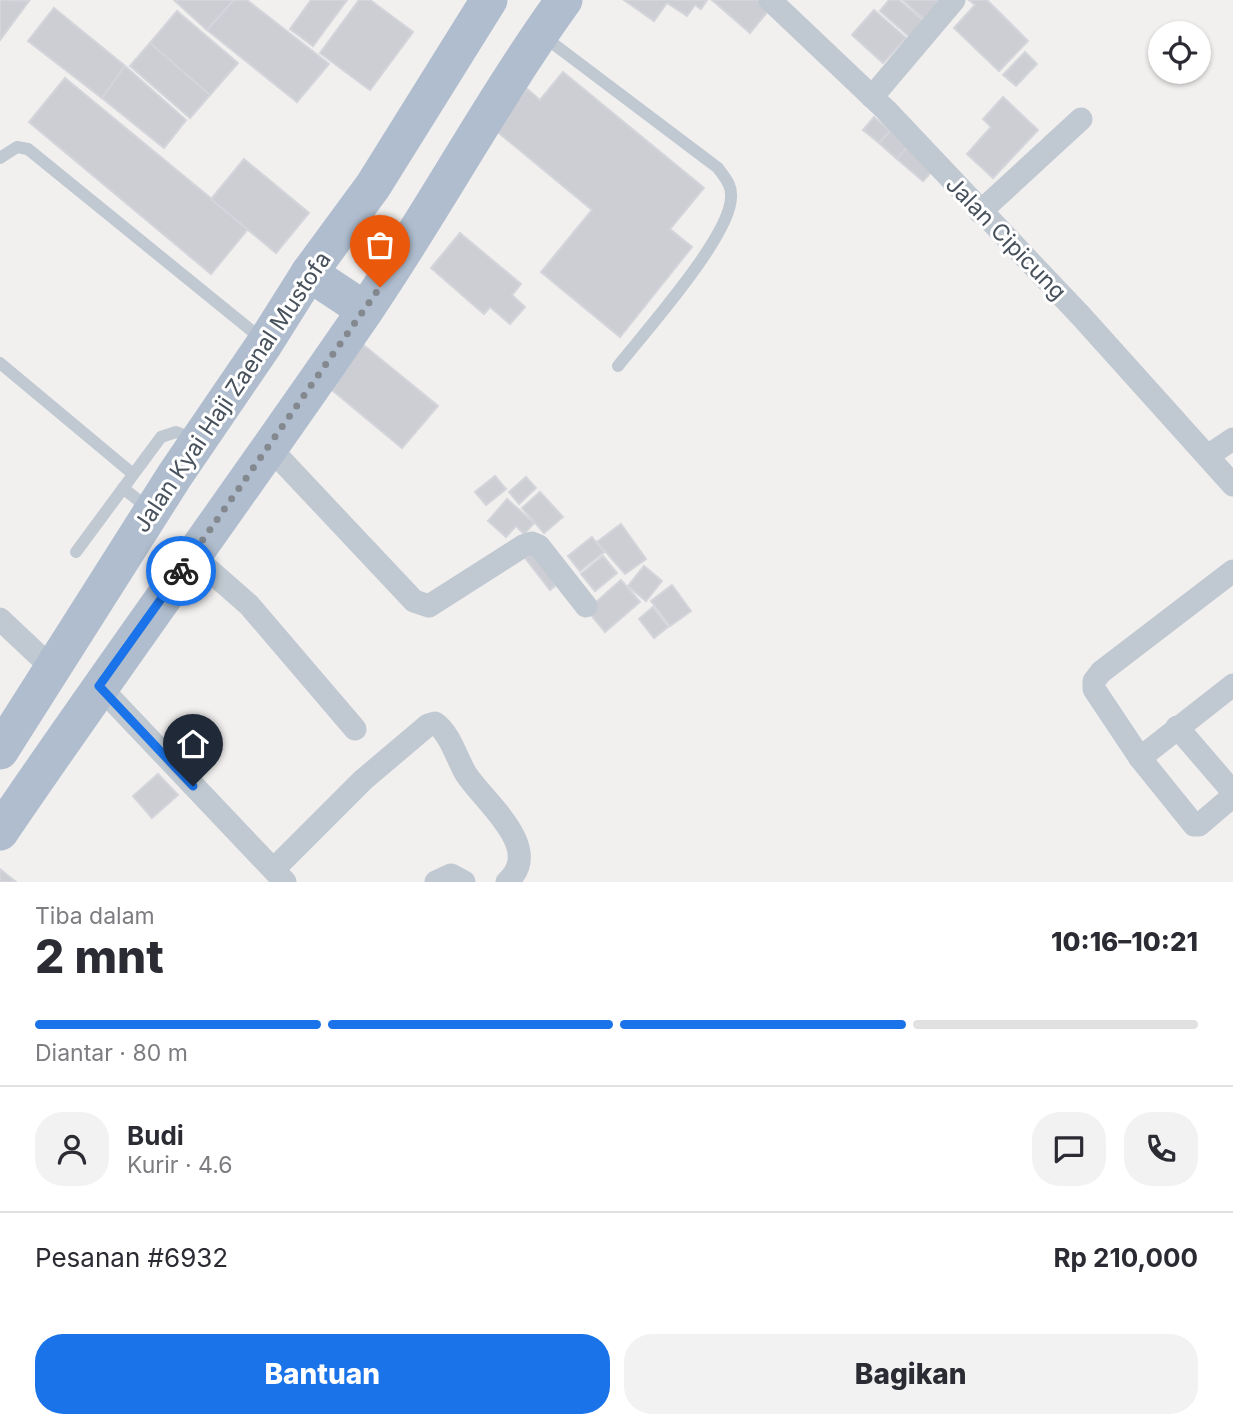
<!DOCTYPE html>
<html lang="id">
<head>
<meta charset="utf-8">
<style>
  body { margin:0; font-family:Inter,sans-serif; background:#f2f2f3; color:#2b2b33; height:100vh; display:flex; flex-direction:column; font-size:26px; white-space:nowrap }
  * { box-sizing:border-box; margin:0 }
  p { font-size:23px; color:#7c7c81 }
  .icon { flex:none; width:38px; height:38px; fill:none; stroke:currentColor; stroke-width:2; stroke-linecap:round; stroke-linejoin:round }
  .map { position:relative; height:882px; overflow:hidden }
  .details { display:flex; flex-direction:column; background:#fff; flex:1 }
  .details>* { flex:none }
  .tools { position:absolute; left:1148px; top:21px; display:grid; gap:14px }
  .tools a { display:grid; place-items:center; width:63px; height:63px; border-radius:50%; background:#fff; box-shadow:0 2px 5px #0004; font-size:35px }
  .pin { position:absolute; display:grid; place-items:center; width:60px; height:60px; color:#fff; margin:-72px -30px; border-radius:50% 50% 50% 0; rotate:-45deg; box-shadow:0 0 7px #0007 }
  .pin .icon { rotate:45deg }
  .courier { position:absolute; display:grid; place-items:center; width:70px; height:70px; margin:-35px; border:5px solid #1a73e8; border-radius:50%; background:#fff; color:#222; box-shadow:0 2px 9px #0007 }
  .headline em { font-style:normal; font-weight:800 }
  .headline div { display:flex; flex-direction:column-reverse }
  .headline { display:flex; align-items:center; justify-content:space-between; height:119px; padding:0 35px }
  h1 { font-size:46px; font-weight:800; line-height:52px }
  .bar { display:grid; grid-template-columns:repeat(4,1fr); gap:10px 7px; align-content:center; height:84px; padding:0 35px }
  .bar i { height:9px; border-radius:5px; background:#e1e1e2 }
  .bar .active { background:#1a73e8 }
  .bar p { grid-column:span 4 }
  .line { display:flex; align-items:center; gap:18px; padding:0 35px; border-top:2px solid #e1e1e2 }
  .line div { flex:1 }
  .round { display:grid; place-items:center; flex:none; width:74px; height:74px; border-radius:28px; background:#f2f2f3 }
  .cta { display:flex; gap:14px; margin-top:auto; padding:14px 35px }
  .cta a { flex:1; height:80px; border-radius:28px; background:#1a73e8; color:#fff; font-size:28px; font-weight:800; line-height:80px; text-align:center }
  .cta a+a { background:#f2f2f3; color:#2b2b33 }
  .map>svg:first-child { display:block }
</style>
</head>
<body>
<div class="map">
<svg width="1233" height="882" viewBox="0 0 1233 882">
  <rect width="100%" height="100%" fill="#f2efef"/>
  <g fill="#ccced4" stroke="#d3d5db" stroke-width="2">
    <polygon points="0,0 29,1 0,40"/>
    <polygon points="174,0 234,0 207,30"/>
    <polygon points="234,0 247,0 329,64 297,102 207,30"/>
    <polygon points="311,0 347,0 313,46 290,29"/>
    <polygon points="359,0 370,0 413,32 370,90 320,53"/>
    <polygon points="624,0 707,0 701,9 695,5 687,16 667,3 654,21"/>
    <polygon points="712,0 758,0 769,10 750,33"/>
    <polygon points="889,0 899,0 926,23 912,39 880,11"/>
    <polygon points="903,0 939,0 926,21"/>
    <polygon points="969,0 987,0 1028,41 999,71 954,28 975,5"/>
    <polygon points="54,8 125,66 102,98 28,41"/>
    <polygon points="874,10 906,38 883,63 852,35"/>
    <polygon points="177,11 238,63 210,95 150,43"/>
    <polygon points="150,43 210,95 190,118 130,66"/>
    <polygon points="1025,52 1037,64 1016,86 1003,75"/>
    <polygon points="125,66 186,120 164,148 102,98"/>
    <polygon points="563,72 704,188 670,229 692,247 620,337 541,272 592,210 494,129 527,89 540,100"/>
    <polygon points="65,78 248,229 211,274 29,122"/>
    <polygon points="1003,97 1038,130 993,178 967,154 991,127 983,119"/>
    <polygon points="874,117 890,131 879,143 863,130"/>
    <polygon points="890,131 908,146 897,159 879,143"/>
    <polygon points="908,146 934,169 923,181 897,159"/>
    <polygon points="244,159 309,213 276,253 211,199"/>
    <polygon points="460,233 521,284 512,295 525,307 510,324 490,307 484,314 431,268"/>
    <polygon points="361,343 438,406 402,448 326,385"/>
    <polygon points="495,476 506,489 486,505 475,492"/>
    <polygon points="526,477 536,488 519,504 509,492"/>
    <polygon points="540,492 563,517 544,533 522,508"/>
    <polygon points="507,499 534,523 524,534 516,526 506,537 488,521"/>
    <polygon points="621,524 646,559 625,574 597,542"/>
    <polygon points="592,537 604,552 580,571 568,556"/>
    <polygon points="535,550 560,582 550,590 525,558"/>
    <polygon points="603,556 617,573 595,591 581,574"/>
    <polygon points="644,566 662,581 646,601 628,586"/>
    <polygon points="621,580 640,602 605,632 587,610"/>
    <polygon points="672,585 691,611 670,626 651,601"/>
    <polygon points="653,607 668,627 654,638 639,619"/>
    <polygon points="158,774 178,795 152,818 133,796"/>
    <polygon points="0,869 16,882 0,882"/>
  </g>
  <g fill="none" stroke-linecap="round" stroke-linejoin="round">
    <g stroke="#c0c9d1" stroke-width="12">
      <path d="M 543,36 L 718,168 C 725,178 732,185 731,197 C 731,236 644,333 618,366"/>
      <polyline points="0,158 17,147 28,149 263,340"/>
      <polyline points="0,363 133,474"/>
      <polyline points="123,488 149,509"/>
      <polyline points="76,552 161,437 176,432 194,439"/>
    </g>
    <g stroke="#c0c9d1" stroke-width="23">
      <polyline points="770,0 886,110 1081,316 1233,485"/>
      <polyline points="872,97 954,0"/>
      <polyline points="980,212 1081,119"/>
      <polyline points="269,447 414,601 429,606 523,546 532,543 539,546 586,606"/>
      <polyline points="1209,455 1233,439"/>
      <polyline points="192,555 249,605 355,729"/>
      <polyline points="1233,571 1101,672 1094,681 1094,689 1140,758 1233,685"/>
      <polyline points="0,619 52,668"/>
      <polyline points="99,686 285,882"/>
      <polyline points="1177,727 1233,792"/>
      <polyline points="1140,758 1194,825 1199,825 1233,796"/>
      <path d="M 274,869 L 363,780 L 428,725 L 435,723 C 450,733 457,759 466,774 C 484,802 545,848 507,882"/>
      <polyline points="436,882 451,875 464,882"/>
    </g>
    <g stroke="#afbdce" stroke-width="37">
      <polyline points="309,273 365,310"/>
      <polyline points="0,751 175,475 265,343 309,273 373,186 489,0"/>
      <path d="M 0,832 C 119,657 245,486 364,312 C 434,209 492,100 564,0"/>
    </g>
  </g>
  <g fill="none" stroke-linecap="round" stroke-linejoin="round">
    <polyline stroke="#848990" stroke-width="7" stroke-dasharray="0 12.6" points="181,571 380,287"/>
    <polyline stroke="#1a73e8" stroke-width="9" points="181,571 99,686 193,786"/>
  </g>
  <g text-anchor="middle" dominant-baseline="central" stroke-width="6" stroke-linejoin="round" paint-order="stroke">
    <g font-size="23" fill="#48525d" stroke="#fff">
      <text transform="translate(1006 238) rotate(46)">Jalan Cipicung</text>
      <text transform="translate(232 392) rotate(-56)">Jalan Kyai Haji Zaenal Mustofa</text>
    </g>
  </g>
</svg>
<div class="tools">
<a><svg class="icon" aria-label="locate" viewBox="0 0 24 24"><circle cx="12" cy="12" r="6"/><path d="M12 2v4M12 18v4M2 12h4M18 12h4"/></svg></a>
</div>
<div class="pin" style="left:380px;top:287px;background:#ea580c"><svg class="icon" aria-label="bag" viewBox="0 0 24 24"><path d="M5 8h14l-1 12H6zM9 8a3 3 0 0 1 6 0"/></svg></div>
<div class="pin" style="left:193px;top:786px;background:#1f2937"><svg class="icon" aria-label="home" viewBox="0 0 24 24"><path d="M3 11l9-7 9 7M6 9v11h12V9"/></svg></div>
<div class="courier" style="left:181px;top:571px"><svg class="icon" aria-label="bike" viewBox="0 0 24 24"><circle cx="6" cy="16" r="4"/><circle cx="18" cy="16" r="4"/><path d="M6 16l4-8h5l3 8M10 8l3 8H6M13 5h3"/></svg></div>
</div>
<section class="details">
<div class="headline"><div><h1>2 mnt</h1><p>Tiba dalam</p></div><em>10:16–10:21</em></div>
<div class="bar"><i class="active"></i><i class="active"></i><i class="active"></i><i></i><p>Diantar · 80 m</p></div>
<div class="line" style="height:126px"><a class="round"><svg class="icon" aria-label="person" viewBox="0 0 24 24"><circle cx="12" cy="8" r="4"/><path d="M4 21q1-7 8-7t8 7"/></svg></a><div><b>Budi</b><p>Kurir · 4.6</p></div><a class="round"><svg class="icon" aria-label="chat" viewBox="0 0 24 24"><path d="M4 5h16v11H9l-5 4z"/></svg></a><a class="round"><svg class="icon" aria-label="phone" viewBox="0 0 24 24"><path d="M5 4h4l2 5-3 2q2 4 5 5l2-3 5 2v4C11 20 4 13 5 4z"/></svg></a></div>
<div class="line" style="height:91px"><div>Pesanan #6932</div><b>Rp 210,000</b></div>
<div class="cta"><a>Bantuan</a><a>Bagikan</a></div>
</section>
</body>
</html>
